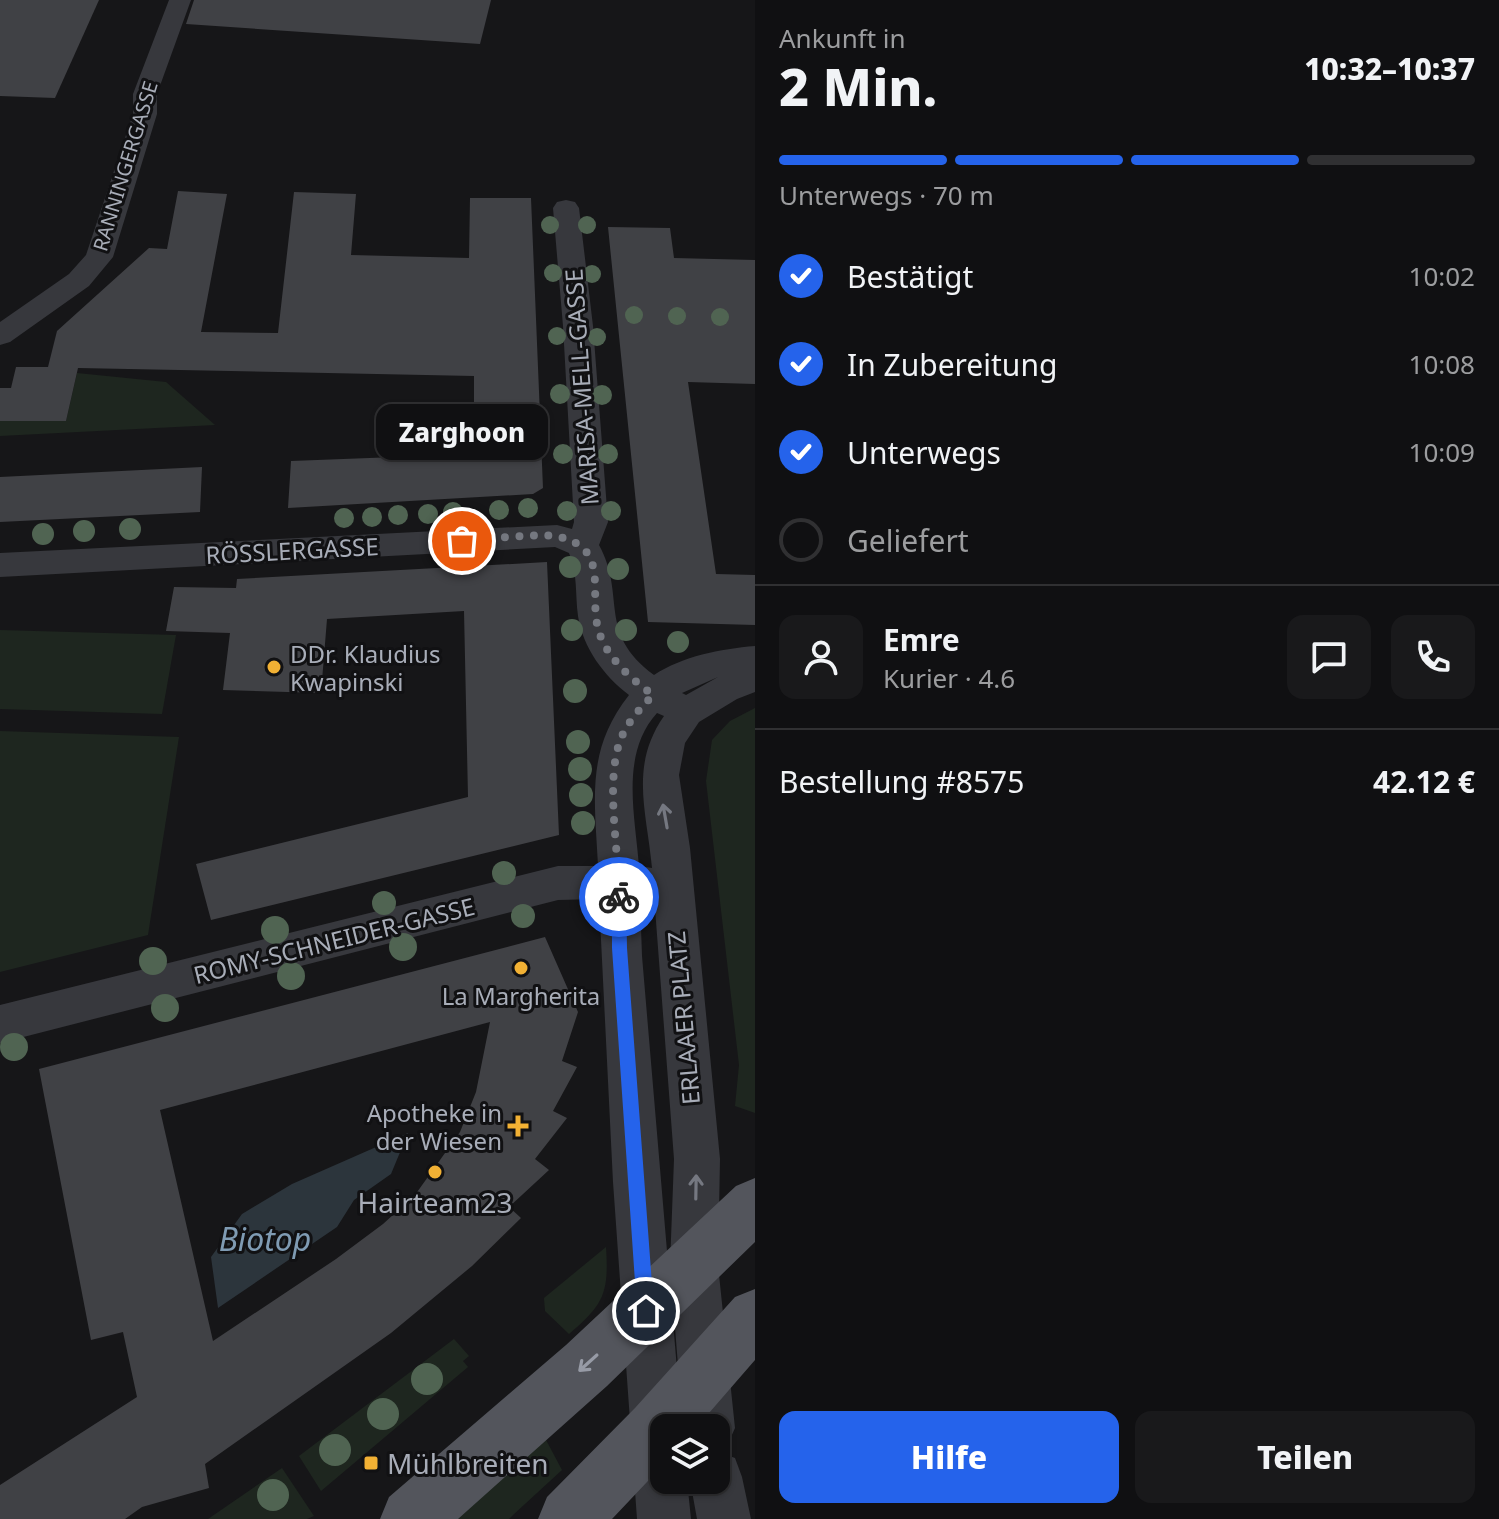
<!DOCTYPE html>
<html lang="de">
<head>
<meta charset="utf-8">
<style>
  body { margin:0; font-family:"Noto Sans",sans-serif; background:#19191b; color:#f1f3f6; height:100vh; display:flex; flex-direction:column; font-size:30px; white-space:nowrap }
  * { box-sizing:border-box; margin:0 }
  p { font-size:26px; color:#9c9d9f }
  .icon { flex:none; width:44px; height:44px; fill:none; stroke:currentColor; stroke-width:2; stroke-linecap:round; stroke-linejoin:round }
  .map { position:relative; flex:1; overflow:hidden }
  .side { display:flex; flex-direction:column; background:#101012; width:744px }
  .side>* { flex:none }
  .controls { position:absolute; left:650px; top:1414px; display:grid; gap:16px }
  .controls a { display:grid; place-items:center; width:80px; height:80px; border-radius:16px; background:#101012; box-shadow:0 2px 6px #0004,0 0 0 2px #303032; font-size:40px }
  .pin { position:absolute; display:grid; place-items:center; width:68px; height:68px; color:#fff; margin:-34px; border:4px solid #fff; border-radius:50%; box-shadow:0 2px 8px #0007 }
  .courier { position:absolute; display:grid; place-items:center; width:80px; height:80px; margin:-40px; border:6px solid #2563eb; border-radius:50%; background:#fff; color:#222; box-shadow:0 2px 10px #0007 }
  .bubble { position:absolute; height:56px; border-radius:16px; background:#101012; box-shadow:0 2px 6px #0004,0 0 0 2px #303032; font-size:26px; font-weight:800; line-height:56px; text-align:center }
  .headline em { font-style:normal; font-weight:800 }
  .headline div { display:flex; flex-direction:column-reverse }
  .headline { display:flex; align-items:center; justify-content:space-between; height:136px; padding:0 24px }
  h1 { font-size:52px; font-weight:800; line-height:60px }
  .bar { display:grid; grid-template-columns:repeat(4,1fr); gap:12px 8px; align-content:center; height:96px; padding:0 24px }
  .bar i { height:10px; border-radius:6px; background:#303032 }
  .bar .selected { background:#2563eb }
  .bar p { grid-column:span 4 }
  .line { display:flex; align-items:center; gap:20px; padding:0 24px; border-top:2px solid #303032 }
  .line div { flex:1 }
  .round { display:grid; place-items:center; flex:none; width:84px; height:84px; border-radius:16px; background:#19191b }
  ol { padding:0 24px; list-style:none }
  li { display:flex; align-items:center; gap:24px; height:88px }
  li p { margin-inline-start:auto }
  li .icon { padding:8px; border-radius:50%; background:#2563eb; color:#fff; stroke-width:4 }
  li:last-child { color:#9c9d9f }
  li i { width:44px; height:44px; border:4px solid #303032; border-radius:50% }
  .cta { display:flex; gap:16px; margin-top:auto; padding:16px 24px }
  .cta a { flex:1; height:92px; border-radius:16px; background:#2563eb; color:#fff; font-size:32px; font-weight:800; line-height:92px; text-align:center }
  .cta a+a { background:#19191b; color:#f1f3f6 }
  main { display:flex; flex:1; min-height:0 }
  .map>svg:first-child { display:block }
</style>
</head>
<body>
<main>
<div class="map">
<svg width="755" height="1519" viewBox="0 0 755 1519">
  <rect width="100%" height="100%" fill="#161618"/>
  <g fill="#1e261f">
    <polygon points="77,373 166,382 215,425 0,436 0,421 66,421"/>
    <polygon points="0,630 176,635 162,714 0,709"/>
    <polygon points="755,708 755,1113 735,1106 739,1065 706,781 712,740 730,721"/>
    <polygon points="0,731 179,737 148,935 0,972"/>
    <path d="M 606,1247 C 609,1293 604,1304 569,1334 L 545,1311 L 544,1298 Z"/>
    <polygon points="454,1339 469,1356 463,1361 468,1367 321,1491 299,1456"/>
    <polygon points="545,1438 562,1470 513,1515 509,1519 457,1519"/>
    <polygon points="282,1468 314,1516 307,1519 208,1519"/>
  </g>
  <polygon fill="#2c353c" points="408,1133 391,1174 354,1200 337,1227 218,1308 211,1257 242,1214 292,1184"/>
  <g fill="#404145" fill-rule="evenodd">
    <polygon points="0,0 99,0 55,98 0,96"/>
    <polygon points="194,0 491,0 480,44 186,24"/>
    <polygon points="178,191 227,194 201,332 278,333 294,192 356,194 351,255 469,258 470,198 531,198 543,488 533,494 288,508 291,461 474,454 474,376 78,368 66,421 0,421 0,388 11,388 16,367 48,367 57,331 149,248 167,249"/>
    <polygon points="608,227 670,228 674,258 755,260 755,384 688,382 716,574 755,575 755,625 648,622"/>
    <polygon points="202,467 200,512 0,522 0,477"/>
    <polygon points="547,562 559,835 211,920 196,864 468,797 464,611 327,619 321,693 223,690 230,633 166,631 174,587 236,588 237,579"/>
    <path d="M 545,937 L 578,1012 L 562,1061 L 577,1067 L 553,1111 L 567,1118 L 535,1159 L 549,1170 L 509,1207 L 521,1218 L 472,1266 L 391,1333 L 205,1464 L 209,1488 L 142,1507 L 125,1519 L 0,1519 L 0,1485 L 137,1397 L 123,1332 L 91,1340 L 39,1069 ZM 490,1022 L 476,1092 L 460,1132 L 415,1195 L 383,1224 L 336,1259 L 213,1341 L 160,1110 Z"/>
  </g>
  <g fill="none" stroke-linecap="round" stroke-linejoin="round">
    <g fill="#37383d" fill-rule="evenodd">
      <polygon points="169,0 191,0 157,94 157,114 113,257 89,286 10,342 0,345 0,322 69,274 86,255 133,114 133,94"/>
      <path d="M 566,200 L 575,202 L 579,208 L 593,326 L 608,522 L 599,545 C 627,596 596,632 654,675 C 683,656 720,649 755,646 L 755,692 L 737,699 L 699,722 L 685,743 L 679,775 L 690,848 L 720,1159 L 718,1265 L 735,1428 L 727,1446 L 716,1451 L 735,1458 L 742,1477 L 751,1519 L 697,1519 L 690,1480 L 716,1480 L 716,1428 L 683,1428 L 670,1265 L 674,1159 L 654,895 L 640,899 L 642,956 L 682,1428 L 664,1428 L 664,1480 L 687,1480 L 691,1519 L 637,1519 L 613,1182 L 599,899 L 558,900 L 0,1043 L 0,1005 L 558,866 L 598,866 C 595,800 585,751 629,695 C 604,676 583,648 578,616 C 575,594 578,574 569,553 L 555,547 L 0,577 L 0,553 L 557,525 L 572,529 L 574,522 L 563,326 L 553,208 L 557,202 ZM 718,677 L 686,695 L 682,693 ZM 657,713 L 664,716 C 629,766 647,812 652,868 L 639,866 C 635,815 620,754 657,713 Z"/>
    </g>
    <g fill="#53555c" fill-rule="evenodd">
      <polygon points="755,1178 755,1242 607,1386 458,1519 380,1519 389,1497 566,1345 736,1186"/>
      <polygon points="755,1289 755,1360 696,1428 664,1428 664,1464 612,1519 538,1519 547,1497 635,1408 735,1297"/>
    </g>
  </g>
  <g fill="#506452">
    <circle cx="550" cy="225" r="9"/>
    <circle cx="587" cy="225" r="9"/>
    <circle cx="553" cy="273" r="9"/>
    <circle cx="592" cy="274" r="9"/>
    <circle cx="634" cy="315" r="9"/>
    <circle cx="677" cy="316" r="9"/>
    <circle cx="720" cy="317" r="9"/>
    <circle cx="557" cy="336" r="9"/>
    <circle cx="597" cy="337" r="9"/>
    <circle cx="560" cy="394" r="10"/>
    <circle cx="602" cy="395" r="10"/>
    <circle cx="563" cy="454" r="10"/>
    <circle cx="608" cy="454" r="10"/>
    <circle cx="528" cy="508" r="10"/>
    <circle cx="499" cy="510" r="10"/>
    <circle cx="567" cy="511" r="10"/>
    <circle cx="611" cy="511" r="10"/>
    <circle cx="453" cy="512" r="10"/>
    <circle cx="428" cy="514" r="10"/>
    <circle cx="398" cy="515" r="10"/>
    <circle cx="372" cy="517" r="10"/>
    <circle cx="344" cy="518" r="10"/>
    <circle cx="130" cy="529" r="11"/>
    <circle cx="84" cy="531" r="11"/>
    <circle cx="43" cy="534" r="11"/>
    <circle cx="570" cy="567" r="11"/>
    <circle cx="618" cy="569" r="11"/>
    <circle cx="572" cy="630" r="11"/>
    <circle cx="626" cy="630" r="11"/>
    <circle cx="678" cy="642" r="11"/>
    <circle cx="575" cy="691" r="12"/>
    <circle cx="578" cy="742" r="12"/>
    <circle cx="580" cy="769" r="12"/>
    <circle cx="581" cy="795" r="12"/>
    <circle cx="583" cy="823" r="12"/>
    <circle cx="504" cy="873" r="12"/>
    <circle cx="384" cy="903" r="12"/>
    <circle cx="523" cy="916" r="12"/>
    <circle cx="275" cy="930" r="14"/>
    <circle cx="403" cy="947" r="14"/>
    <circle cx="153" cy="961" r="14"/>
    <circle cx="291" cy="976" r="14"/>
    <circle cx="165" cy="1008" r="14"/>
    <circle cx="14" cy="1047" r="14"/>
    <circle cx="427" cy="1379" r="16"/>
    <circle cx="383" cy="1414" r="16"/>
    <circle cx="335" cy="1450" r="16"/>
    <circle cx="273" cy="1495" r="16"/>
  </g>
  <defs><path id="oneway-shaft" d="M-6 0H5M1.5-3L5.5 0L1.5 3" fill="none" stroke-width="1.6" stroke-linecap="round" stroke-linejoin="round" transform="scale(2)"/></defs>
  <g stroke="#757881">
    <use href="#oneway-shaft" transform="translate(665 816) rotate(-100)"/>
    <use href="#oneway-shaft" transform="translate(696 1187) rotate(-89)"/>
  </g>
  <use stroke="#979ba6" href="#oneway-shaft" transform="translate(588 1363) rotate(138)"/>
  <polygon fill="#2563eb" points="619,891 626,897 627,948 654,1311 652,1316 646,1319 640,1316 637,1311 612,948 612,897"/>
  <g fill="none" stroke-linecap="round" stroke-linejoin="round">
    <path stroke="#757880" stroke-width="8" stroke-dasharray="0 14.4" d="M 462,541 C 487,540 538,532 560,537 C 613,550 586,597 600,635 C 610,661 632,679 653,695 C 640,709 627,722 620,741 C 605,784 619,850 619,897"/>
  </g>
  <g fill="#f2b134" stroke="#111113" stroke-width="3">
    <circle cx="274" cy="667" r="8"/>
    <circle cx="521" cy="968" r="8"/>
    <path d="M514 1114h8v8h8v8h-8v8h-8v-8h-8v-8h8z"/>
    <circle cx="435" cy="1172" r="8"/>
    <rect x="363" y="1455" width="16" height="16" rx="4"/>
  </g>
  <g text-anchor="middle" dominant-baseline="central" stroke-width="6" stroke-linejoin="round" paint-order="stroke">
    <g font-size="20" fill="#a8adb8" stroke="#111113">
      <text transform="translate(125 166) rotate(-73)">RANNINGERGASSE</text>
    </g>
    <g font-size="24" fill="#a8adb8" stroke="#111113">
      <text transform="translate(581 387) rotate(-94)">MARISA-MELL-GASSE</text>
      <text transform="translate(292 550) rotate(-3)">RÖSSLERGASSE</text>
      <text transform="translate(334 940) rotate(-14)">ROMY-SCHNEIDER-GASSE</text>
      <text transform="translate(683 1018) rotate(-95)">ERLAAER PLATZ</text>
    </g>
    <g font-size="24" fill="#a8adb8" stroke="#111113" text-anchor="start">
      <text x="290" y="653">DDr. Klaudius<tspan x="290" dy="28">Kwapinski</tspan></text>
      <text x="521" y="995" text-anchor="middle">La Margherita</text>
      <text x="502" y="1112" text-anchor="end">Apotheke in<tspan x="502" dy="28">der Wiesen</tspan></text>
    </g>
    <g font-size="28" fill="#a8adb8" stroke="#111113">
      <text x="435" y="1202">Hairteam23</text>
      <text x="387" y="1463" text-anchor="start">Mühlbreiten</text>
    </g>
    <g font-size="32" font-style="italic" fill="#7f9bb3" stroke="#111113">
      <text x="265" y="1238">Biotop</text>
    </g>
  </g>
</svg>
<div class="controls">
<a><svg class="icon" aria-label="layers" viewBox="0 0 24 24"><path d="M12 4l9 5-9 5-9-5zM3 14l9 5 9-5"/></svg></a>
</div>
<div class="pin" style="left:462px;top:541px;background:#ea580c"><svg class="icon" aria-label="bag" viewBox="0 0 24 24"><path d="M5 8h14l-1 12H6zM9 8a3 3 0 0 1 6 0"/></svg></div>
<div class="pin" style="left:646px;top:1311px;background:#1f2937"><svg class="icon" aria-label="home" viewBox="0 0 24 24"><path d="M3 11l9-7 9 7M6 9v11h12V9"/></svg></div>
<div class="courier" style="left:619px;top:897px"><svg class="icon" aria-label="bike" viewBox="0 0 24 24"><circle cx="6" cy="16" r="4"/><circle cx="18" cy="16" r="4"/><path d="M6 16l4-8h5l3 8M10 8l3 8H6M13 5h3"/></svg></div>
<div class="bubble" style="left:376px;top:404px;width:172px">Zarghoon</div>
</div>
<section class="side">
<div class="headline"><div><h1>2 Min.</h1><p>Ankunft in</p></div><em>10:32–10:37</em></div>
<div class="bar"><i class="selected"></i><i class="selected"></i><i class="selected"></i><i></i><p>Unterwegs · 70 m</p></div>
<ol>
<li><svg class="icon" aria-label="check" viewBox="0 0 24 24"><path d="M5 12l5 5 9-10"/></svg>Bestätigt<p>10:02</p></li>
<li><svg class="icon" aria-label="check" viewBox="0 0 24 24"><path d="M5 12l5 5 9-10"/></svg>In Zubereitung<p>10:08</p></li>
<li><svg class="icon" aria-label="check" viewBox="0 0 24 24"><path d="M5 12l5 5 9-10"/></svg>Unterwegs<p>10:09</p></li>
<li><i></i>Geliefert</li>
</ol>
<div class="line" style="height:144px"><a class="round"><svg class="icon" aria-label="person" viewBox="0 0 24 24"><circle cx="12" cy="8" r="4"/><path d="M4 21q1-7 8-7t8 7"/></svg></a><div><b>Emre</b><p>Kurier · 4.6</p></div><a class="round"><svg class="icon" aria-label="chat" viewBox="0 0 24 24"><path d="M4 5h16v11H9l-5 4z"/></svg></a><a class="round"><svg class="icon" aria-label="phone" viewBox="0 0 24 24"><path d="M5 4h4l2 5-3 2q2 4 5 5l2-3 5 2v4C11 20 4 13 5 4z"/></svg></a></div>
<div class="line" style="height:104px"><div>Bestellung #8575</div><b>42.12 €</b></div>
<div class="cta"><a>Hilfe</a><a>Teilen</a></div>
</section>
</main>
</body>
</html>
